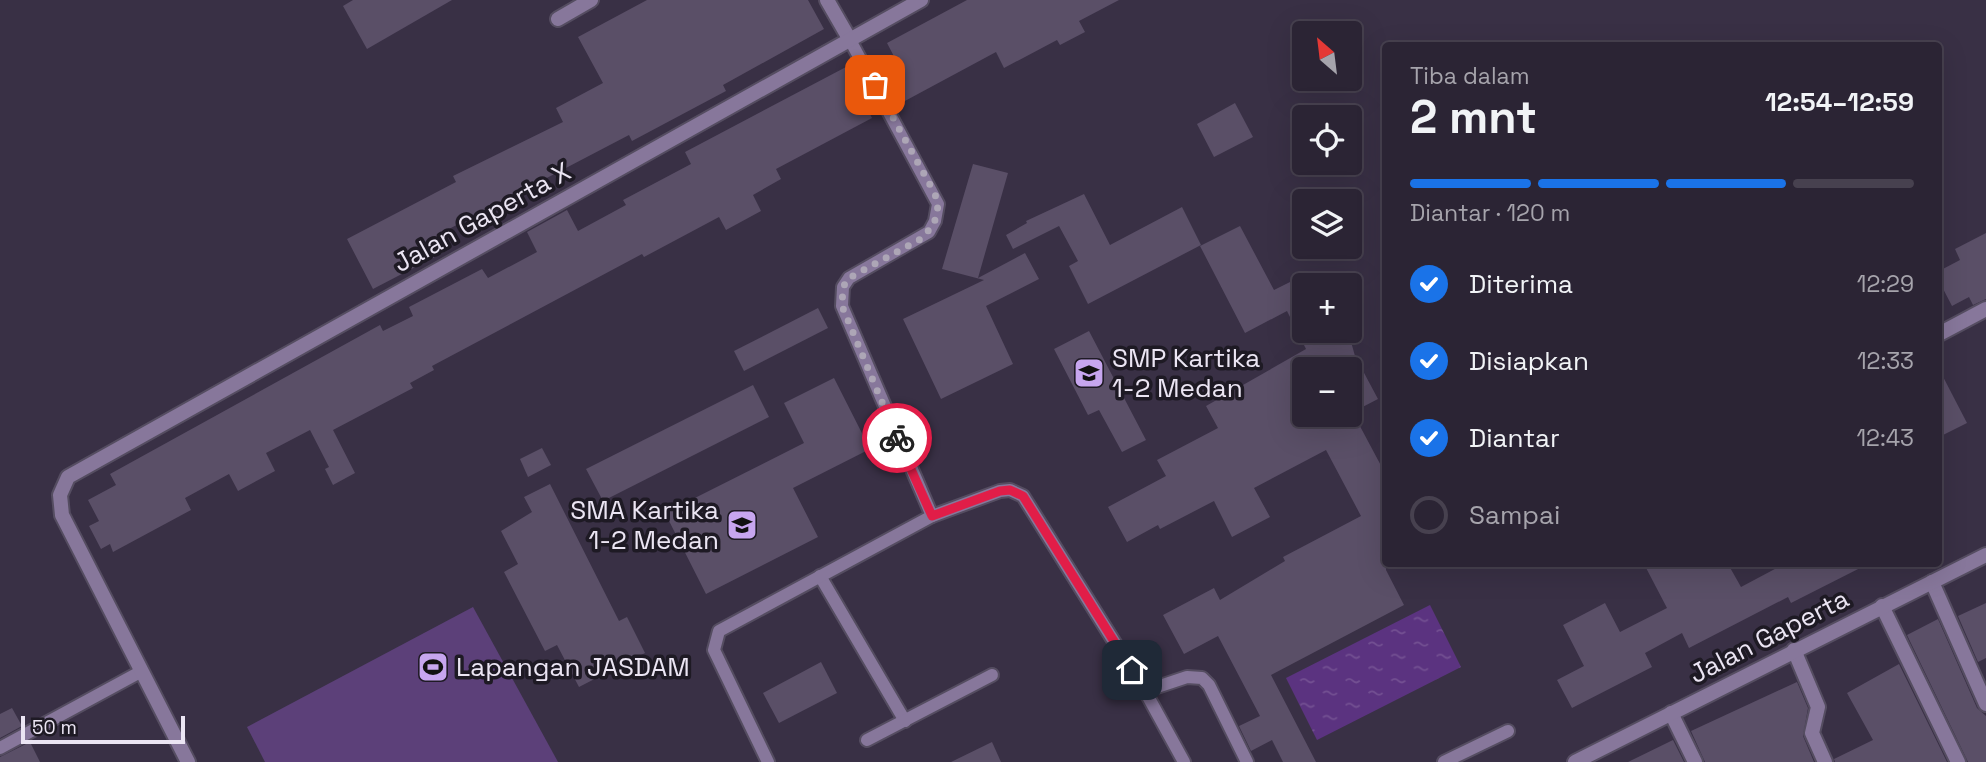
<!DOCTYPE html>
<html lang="id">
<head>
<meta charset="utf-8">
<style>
  body { margin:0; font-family:"Space Grotesk",sans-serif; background:#373040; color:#f1f3f6; height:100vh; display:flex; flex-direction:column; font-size:26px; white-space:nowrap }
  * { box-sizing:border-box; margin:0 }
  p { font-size:23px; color:#a6a4ac }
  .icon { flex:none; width:38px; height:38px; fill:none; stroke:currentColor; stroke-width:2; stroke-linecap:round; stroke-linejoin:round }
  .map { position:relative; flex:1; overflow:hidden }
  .panel { position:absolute; left:1382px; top:42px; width:560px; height:525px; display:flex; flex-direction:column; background:#2b2434; border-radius:7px; box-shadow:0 7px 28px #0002,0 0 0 2px #47414f }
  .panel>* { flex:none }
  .needle { width:46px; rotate:332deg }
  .controls { position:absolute; left:1292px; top:21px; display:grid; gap:14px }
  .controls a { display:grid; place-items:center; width:70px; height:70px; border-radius:7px; background:#2b2434; box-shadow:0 7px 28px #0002,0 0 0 2px #47414f; font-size:35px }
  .scale { position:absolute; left:21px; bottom:18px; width:164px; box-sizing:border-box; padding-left:7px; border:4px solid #ebe5f3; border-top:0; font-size:19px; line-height:24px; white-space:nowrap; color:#ebe5f3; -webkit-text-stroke:5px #1e1a24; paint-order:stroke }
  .pin { position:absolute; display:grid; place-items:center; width:60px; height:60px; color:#fff; margin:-30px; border-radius:14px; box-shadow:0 4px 10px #0006 }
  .courier { position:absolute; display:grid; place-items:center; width:70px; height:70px; margin:-35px; border:5px solid #e11d48; border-radius:50%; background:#fff; color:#222; box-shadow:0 2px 9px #0007 }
  .summary em { font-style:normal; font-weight:800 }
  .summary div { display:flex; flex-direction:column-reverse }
  .summary { display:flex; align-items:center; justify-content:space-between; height:119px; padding:0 28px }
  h1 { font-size:46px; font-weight:800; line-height:52px }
  .bar { display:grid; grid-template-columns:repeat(4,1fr); gap:10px 7px; align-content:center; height:84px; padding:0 28px }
  .bar i { height:9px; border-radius:5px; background:#47414f }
  .bar .on { background:#1a73e8 }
  .bar p { grid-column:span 4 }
  ol { padding:0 28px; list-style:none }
  li { display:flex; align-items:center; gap:21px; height:77px }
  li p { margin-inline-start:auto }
  li .icon { padding:7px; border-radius:50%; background:#1a73e8; color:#fff; stroke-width:4 }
  li:last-child { color:#a6a4ac }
  li i { width:38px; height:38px; border:4px solid #47414f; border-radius:50% }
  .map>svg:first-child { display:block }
</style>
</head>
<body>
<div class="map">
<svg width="1986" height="762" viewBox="0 0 1986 762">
  <defs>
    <pattern id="water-ripples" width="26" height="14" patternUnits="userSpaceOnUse" patternTransform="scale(1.75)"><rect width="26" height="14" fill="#5b3380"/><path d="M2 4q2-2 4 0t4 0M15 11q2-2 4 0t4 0" fill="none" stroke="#735092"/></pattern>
  </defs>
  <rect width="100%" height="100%" fill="#393045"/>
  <polygon fill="#5c4079" points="473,607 558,762 265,762 247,727"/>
  <polygon fill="url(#water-ripples)" points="1430,605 1461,667 1317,740 1286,678"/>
  <g fill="#5a4f67">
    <polygon points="353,0 452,0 367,49 343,6"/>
    <polygon points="647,0 808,0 824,29 723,85 726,91 632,141 629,135 447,230 439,237 446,251 373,289 347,239 456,182 453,176 563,122 556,108 603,83 578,37"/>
    <polygon points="967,0 1119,0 1079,21 1085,32 1060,45 1057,40 1004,68 996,52 903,102 888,75 900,68 887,43"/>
    <polygon points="846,67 872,118 776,169 781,179 753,195 761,211 726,230 719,217 644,257 642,254 432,366 434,370 410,383 413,388 333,430 355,473 333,485 325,469 329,467 310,430 266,453 275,471 238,491 229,474 185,498 191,510 113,552 110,544 101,549 89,526 99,521 88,500 116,485 110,474 380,325 383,331 413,316 409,307 482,269 488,278 537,252 527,232 567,210 578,231 626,205 623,200 691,164 685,152"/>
    <polygon points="1235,103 1253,137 1214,157 1197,124"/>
    <polygon points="973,164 1008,173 978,278 1025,253 1039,279 986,306 1013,364 941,399 903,319 984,280 942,269"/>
    <polygon points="1084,194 1110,245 1182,207 1201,245 1088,304 1069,266 1078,261 1059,226 1013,249 1006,235 1027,223 1026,221"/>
    <polygon points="1240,226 1274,290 1304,275 1304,331 1348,331 1355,356 1378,399 1349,414 1349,360 1316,369 1304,369 1304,424 1322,415 1354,415 1386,475 1386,570 1404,605 1271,675 1316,762 1283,762 1272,740 1251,751 1239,726 1260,716 1218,636 1184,654 1163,615 1214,588 1220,600 1285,561 1283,557 1361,516 1326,450 1254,488 1270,517 1232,537 1214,501 1160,529 1158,525 1127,542 1108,507 1166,476 1157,460 1218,428 1206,406 1306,349 1287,311 1245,333 1200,246"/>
    <polygon points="1986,233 1986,299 1973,305 1969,297 1952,306 1939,281 1939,271 1960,260 1955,249"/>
    <polygon points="818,308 828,328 744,371 734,351"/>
    <polygon points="1089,331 1146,440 1122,452 1099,410 1088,415 1054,349"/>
    <polygon points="1939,369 1967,423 1939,437"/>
    <polygon points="834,378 870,449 793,488 818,537 706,594 665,513 804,443 784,403"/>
    <polygon points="753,385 769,417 603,501 586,469"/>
    <polygon points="542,448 551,465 528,477 520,459"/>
    <polygon points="550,484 619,621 627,617 645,653 579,687 557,645 545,651 504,572 518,564 501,531 532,512 524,497"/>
    <polygon points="1644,564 1728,564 1741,587 1784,564 1868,564 1791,603 1788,597 1689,648 1682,633 1645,653 1652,667 1572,708 1557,680 1584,666 1563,625 1605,603 1620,632 1667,608"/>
    <polygon points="1986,603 1986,658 1978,662 1958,616"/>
    <polygon points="1938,619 1977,708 1986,716 1986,762 1968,762 1907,635"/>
    <polygon points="821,662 837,693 779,723 763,693"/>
    <polygon points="1899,664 1947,762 1835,762 1834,759 1873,740 1847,693"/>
    <polygon points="1797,682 1808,708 1803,736 1814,762 1705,762 1691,731"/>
    <polygon points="12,708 22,726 0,738 0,714"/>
    <polygon points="1673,740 1684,762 1628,762"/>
    <polygon points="30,742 40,762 0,762 0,757"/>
    <polygon points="992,742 1001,762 951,762"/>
  </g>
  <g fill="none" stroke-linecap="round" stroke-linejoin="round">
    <g stroke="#554d61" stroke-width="16">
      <g id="service">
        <polyline points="850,40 938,204 935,221 929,232 849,278 843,287 842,306 932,516 1000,491 1010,490 1023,496 1145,691 1184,762"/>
        <polyline points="820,576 905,721"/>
        <polyline points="1145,691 1187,677 1202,678 1209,685 1247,762"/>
        <polyline points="867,740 992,675"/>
        <polyline points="0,748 142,671"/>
        <polyline points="768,762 714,650 719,631 932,516"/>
        <polyline points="1444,762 1508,731"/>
      </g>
    </g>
    <g stroke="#554d61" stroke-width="18">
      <g id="minor">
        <polyline points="827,0 850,40"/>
        <polyline points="558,19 591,0"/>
        <polyline points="1939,334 1986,309"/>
        <polyline points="1932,582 1986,704"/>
        <polyline points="1882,606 1958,762"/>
        <polyline points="1794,650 1818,707 1812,733 1825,762"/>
        <polyline points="1671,713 1695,762"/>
        <polyline points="188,762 62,515 60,495 68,477 921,0"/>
      </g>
    </g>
    <g stroke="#554d61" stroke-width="18">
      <polyline id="tertiary" points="1575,762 1986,555"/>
    </g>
    <use href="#service" stroke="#87779b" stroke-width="12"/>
    <use href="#minor" stroke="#87779b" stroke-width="14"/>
    <use href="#tertiary" stroke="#87779b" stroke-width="14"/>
  </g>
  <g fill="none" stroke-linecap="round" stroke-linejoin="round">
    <path stroke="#ada6b6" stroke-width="7" stroke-dasharray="0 12.6" d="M 875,85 L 934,192 C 943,212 934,227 919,240 L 849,278 L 843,287 L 842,306 L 897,438"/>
    <polyline stroke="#e11d48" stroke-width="9" points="897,438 932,516 1000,491 1010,490 1023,496 1132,670"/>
  </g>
  <defs>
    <g id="school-square" transform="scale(1.575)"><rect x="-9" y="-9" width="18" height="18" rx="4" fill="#c7a6ef" stroke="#1e1a24"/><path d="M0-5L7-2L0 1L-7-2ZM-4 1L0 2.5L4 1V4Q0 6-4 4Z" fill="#111"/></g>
    <g id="stadium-square" transform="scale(1.575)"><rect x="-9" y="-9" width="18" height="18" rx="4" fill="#c7a6ef" stroke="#1e1a24"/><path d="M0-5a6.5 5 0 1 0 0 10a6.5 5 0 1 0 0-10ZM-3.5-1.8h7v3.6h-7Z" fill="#111"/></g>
  </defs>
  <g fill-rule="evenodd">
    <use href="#school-square" x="1089" y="373"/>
    <use href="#school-square" x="742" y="525"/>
    <use href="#stadium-square" x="433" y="667"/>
  </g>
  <g text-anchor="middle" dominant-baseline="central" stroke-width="7" stroke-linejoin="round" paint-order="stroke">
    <g font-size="26" fill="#ebe5f3" stroke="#1e1a24">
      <text transform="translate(482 217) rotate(-29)">Jalan Gaperta X</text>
      <text transform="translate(1769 636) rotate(-27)">Jalan Gaperta</text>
    </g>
    <g font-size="26" fill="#ebe5f3" stroke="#1e1a24" text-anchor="start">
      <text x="1112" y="358">SMP Kartika<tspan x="1112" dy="30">1-2 Medan</tspan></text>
      <text x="719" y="510" text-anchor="end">SMA Kartika<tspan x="719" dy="30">1-2 Medan</tspan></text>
      <text x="456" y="667">Lapangan JASDAM</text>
    </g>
  </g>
</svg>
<div class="controls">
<a><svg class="needle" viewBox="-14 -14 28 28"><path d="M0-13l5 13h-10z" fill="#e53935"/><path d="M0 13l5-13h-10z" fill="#a6a4ac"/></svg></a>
<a><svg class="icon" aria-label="locate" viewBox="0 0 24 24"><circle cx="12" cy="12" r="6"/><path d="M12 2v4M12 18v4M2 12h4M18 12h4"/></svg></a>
<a><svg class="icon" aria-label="layers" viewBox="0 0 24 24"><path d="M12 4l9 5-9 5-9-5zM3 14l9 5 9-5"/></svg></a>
<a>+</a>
<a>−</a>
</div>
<div class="scale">50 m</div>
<div class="pin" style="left:875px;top:85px;background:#ea580c"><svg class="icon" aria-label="bag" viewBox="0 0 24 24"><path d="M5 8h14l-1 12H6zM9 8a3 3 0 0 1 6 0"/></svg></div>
<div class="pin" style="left:1132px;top:670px;background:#1f2937"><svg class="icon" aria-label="home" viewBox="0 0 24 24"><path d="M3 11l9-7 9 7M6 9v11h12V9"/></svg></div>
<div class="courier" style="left:897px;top:438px"><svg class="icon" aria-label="bike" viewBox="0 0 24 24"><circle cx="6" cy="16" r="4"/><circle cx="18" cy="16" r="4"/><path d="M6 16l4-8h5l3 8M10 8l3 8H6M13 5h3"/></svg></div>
<section class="panel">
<div class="summary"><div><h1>2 mnt</h1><p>Tiba dalam</p></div><em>12:54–12:59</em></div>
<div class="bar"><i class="on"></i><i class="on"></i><i class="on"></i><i></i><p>Diantar · 120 m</p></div>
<ol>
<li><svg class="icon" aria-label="check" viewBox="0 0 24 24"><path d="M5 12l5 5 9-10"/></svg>Diterima<p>12:29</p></li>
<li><svg class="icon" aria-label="check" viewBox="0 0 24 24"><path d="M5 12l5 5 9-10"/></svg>Disiapkan<p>12:33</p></li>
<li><svg class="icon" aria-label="check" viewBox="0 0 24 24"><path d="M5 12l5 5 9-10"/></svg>Diantar<p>12:43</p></li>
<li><i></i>Sampai</li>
</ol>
</section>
</div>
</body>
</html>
